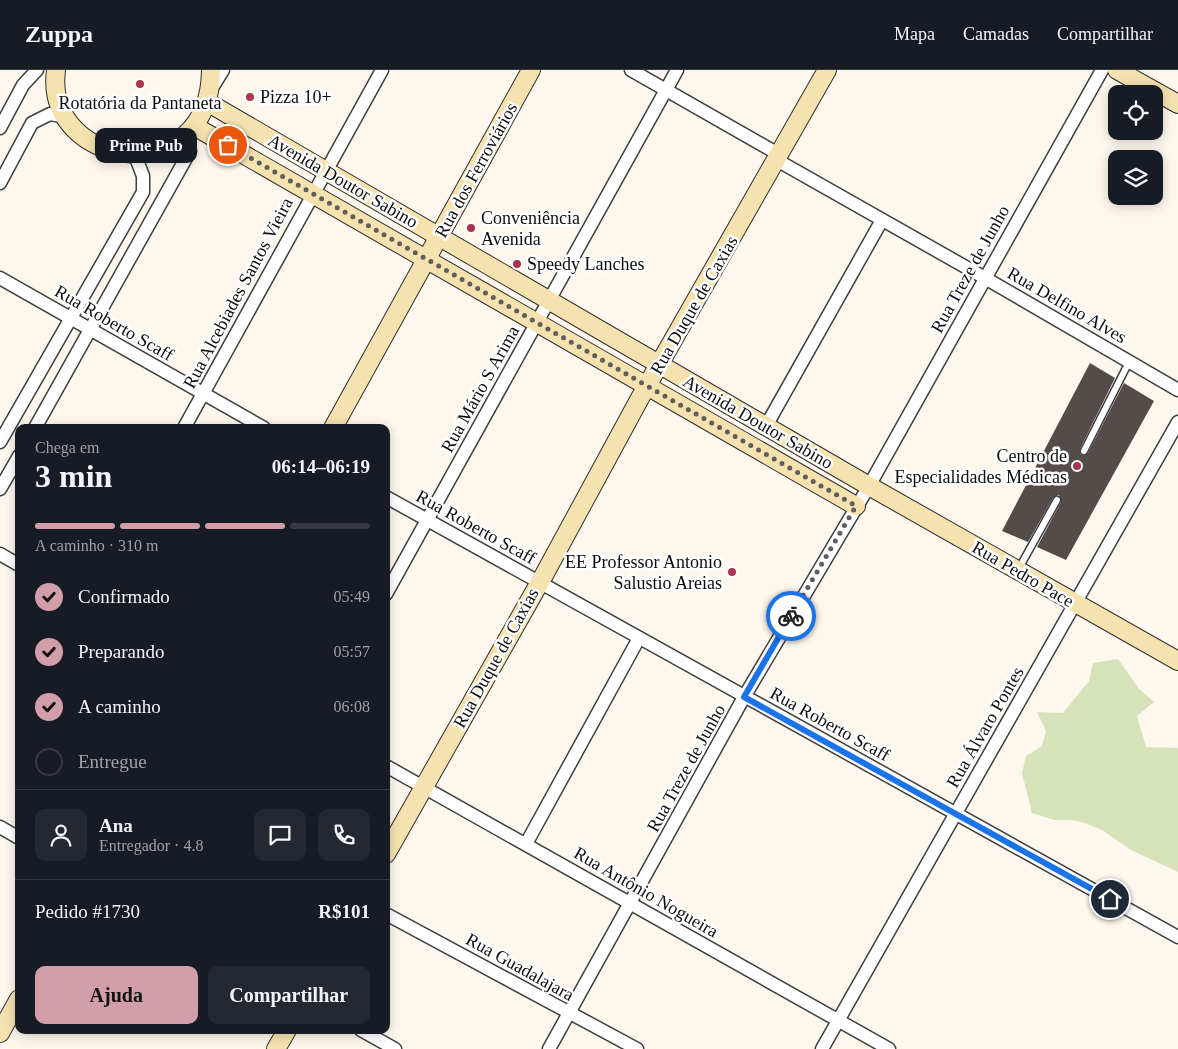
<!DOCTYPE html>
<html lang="pt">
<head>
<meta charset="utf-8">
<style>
  body { margin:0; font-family:"Times New Roman",serif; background:#242831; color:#f1f3f6; height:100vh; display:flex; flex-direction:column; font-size:19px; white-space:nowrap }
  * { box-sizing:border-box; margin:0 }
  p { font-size:16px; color:#9ea1a6 }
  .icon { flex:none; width:28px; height:28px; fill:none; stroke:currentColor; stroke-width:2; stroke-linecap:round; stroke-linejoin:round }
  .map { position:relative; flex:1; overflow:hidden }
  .side { position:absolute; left:15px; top:354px; width:375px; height:610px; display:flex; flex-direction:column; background:#171b24; border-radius:10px; box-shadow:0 2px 12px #0003 }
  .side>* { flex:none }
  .controls { position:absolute; left:1108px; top:15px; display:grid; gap:10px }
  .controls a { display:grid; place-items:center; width:55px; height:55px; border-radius:10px; background:#171b24; box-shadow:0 2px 12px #0003; font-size:25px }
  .pin { position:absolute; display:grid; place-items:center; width:42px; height:42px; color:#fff; margin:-21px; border:2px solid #fff; border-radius:50%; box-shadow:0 1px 5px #0007 }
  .courier { position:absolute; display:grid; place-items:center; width:50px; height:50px; margin:-25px; border:4px solid #1a73e8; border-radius:50%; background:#fff; color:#222; box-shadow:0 1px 6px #0007 }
  .bubble { position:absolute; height:35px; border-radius:10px; background:#171b24; box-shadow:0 2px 12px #0003; font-size:16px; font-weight:700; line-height:35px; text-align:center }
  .headline em { font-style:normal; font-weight:700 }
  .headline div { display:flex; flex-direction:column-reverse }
  .headline { display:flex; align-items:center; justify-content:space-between; height:85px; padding:0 20px }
  h1 { font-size:32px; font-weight:700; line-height:38px }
  .bar { display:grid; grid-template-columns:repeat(4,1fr); gap:8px 5px; align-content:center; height:60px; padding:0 20px }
  .bar i { height:6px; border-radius:4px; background:#363941 }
  .bar .on { background:#d29eaa }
  .bar p { grid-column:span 4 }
  .line { display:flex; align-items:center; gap:12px; padding:0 20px; border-top:1px solid #363941 }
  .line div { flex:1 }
  .round { display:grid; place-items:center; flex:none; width:52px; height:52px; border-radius:10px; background:#242831 }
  ol { padding:0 20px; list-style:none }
  li { display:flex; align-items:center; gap:15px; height:55px }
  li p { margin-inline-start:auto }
  li .icon { padding:5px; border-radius:50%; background:#d29eaa; color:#111; stroke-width:4 }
  li:last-child { color:#9ea1a6 }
  li i { width:28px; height:28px; border:2px solid #363941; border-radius:50% }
  .primary-button { display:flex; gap:10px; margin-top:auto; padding:10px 20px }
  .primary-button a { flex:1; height:58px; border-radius:10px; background:#d29eaa; color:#111; font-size:20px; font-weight:700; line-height:58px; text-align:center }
  .primary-button a+a { background:#242831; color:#f1f3f6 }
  header { display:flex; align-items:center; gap:30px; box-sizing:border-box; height:70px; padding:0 25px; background:#171b24; border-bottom:1px solid #363941 }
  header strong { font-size:24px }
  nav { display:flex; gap:28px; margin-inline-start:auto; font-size:18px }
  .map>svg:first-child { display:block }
</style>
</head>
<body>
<header>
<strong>Zuppa</strong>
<nav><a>Mapa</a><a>Camadas</a><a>Compartilhar</a></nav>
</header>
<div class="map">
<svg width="1178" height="979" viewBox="0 0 1178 979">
  <rect width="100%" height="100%" fill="#fdf7ed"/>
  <polygon fill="#d6e3ba" points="1118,589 1139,619 1154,632 1137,646 1146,677 1178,678 1178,802 1131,780 1102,760 1082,752 1070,750 1054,750 1032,743 1022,703 1026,686 1042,676 1046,661 1037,642 1063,643 1089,611 1093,593"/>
  <polygon fill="#534c49" points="1090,293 1115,308 1080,379 1081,385 1088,383 1124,313 1154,331 1066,490 1037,477 1061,432 1059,425 1053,428 1028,472 1002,461"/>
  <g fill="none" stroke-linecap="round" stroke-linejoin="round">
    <g stroke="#3f3f3f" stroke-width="9">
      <g id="lane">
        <polyline points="1084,381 1129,292"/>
        <polyline points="1018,500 1057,430"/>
      </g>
    </g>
    <g stroke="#3f3f3f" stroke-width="15">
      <g id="street">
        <polyline points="631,0 780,85"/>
        <polyline points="210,21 223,0"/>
        <polyline points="0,58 23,15 37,0"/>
        <polyline points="782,93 985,208 1178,320"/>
        <polyline points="0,113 32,53 50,44 66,47"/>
        <polyline points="0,208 264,358"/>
        <polyline points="766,356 882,150"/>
        <polyline points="35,358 190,81 184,66"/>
        <polyline points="184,358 382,0"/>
        <polyline points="0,372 143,122 143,106 135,85"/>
        <polyline points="0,419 19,386"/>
        <polyline points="386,427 1178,867"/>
        <polyline points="0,484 19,495"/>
        <polyline points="386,524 677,0"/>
        <polyline points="386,696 889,979"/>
        <polyline points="0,757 19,768"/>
        <polyline points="526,774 639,568"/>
        <polyline points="386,844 637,979"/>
        <polyline points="361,960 395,979"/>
        <polyline points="549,979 744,627 869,416 1102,0"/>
        <polyline points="822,979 1178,352"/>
      </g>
    </g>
    <g stroke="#2e2e2e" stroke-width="20">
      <g id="secondary">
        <path d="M 56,0 C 43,100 210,122 211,0"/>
        <polyline points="1117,0 1178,34"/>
        <polyline points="207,32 869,416 1178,591"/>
        <polyline points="194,56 856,436"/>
        <polyline points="333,358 531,0"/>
        <polyline points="386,784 544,505 640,328 827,0"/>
        <polyline points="0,963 19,929"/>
        <polyline points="276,979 287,960"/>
      </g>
    </g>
    <use href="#lane" stroke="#fff" stroke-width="6"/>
    <use href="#street" stroke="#fff" stroke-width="12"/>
    <use href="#secondary" stroke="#f5e2af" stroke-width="18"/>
  </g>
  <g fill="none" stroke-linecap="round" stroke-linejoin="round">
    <polyline stroke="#605e5b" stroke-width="5" stroke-dasharray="0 9" points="228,75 856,436 791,546"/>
    <polyline stroke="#1a73e8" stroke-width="6" points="791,546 744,627 1110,829"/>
  </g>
  <g fill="#ab354e" stroke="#fff" stroke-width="2">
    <circle cx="140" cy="14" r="5"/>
    <circle cx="250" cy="27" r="5"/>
    <circle cx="471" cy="158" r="5"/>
    <circle cx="517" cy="194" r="5"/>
    <circle cx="1077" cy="396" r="5"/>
    <circle cx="732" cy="502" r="5"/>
  </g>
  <g text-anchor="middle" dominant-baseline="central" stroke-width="5" stroke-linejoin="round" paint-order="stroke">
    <g font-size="18" fill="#0c0c0c" stroke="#fff" text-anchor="start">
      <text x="260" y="27">Pizza 10+</text>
      <text x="140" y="33" text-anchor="middle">Rotatória da Pantaneta</text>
      <text x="481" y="148">Conveniência<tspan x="481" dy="21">Avenida</tspan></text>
      <text x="527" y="194">Speedy Lanches</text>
      <text x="1067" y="386" text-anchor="end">Centro de<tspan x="1067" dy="21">Especialidades Médicas</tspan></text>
      <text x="722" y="492" text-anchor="end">EE Professor Antonio<tspan x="722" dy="21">Salustio Areias</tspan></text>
    </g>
    <g font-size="18" fill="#0c0c0c" stroke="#fff">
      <text transform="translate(476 100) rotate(-61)">Rua dos Ferroviários</text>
      <text transform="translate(343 111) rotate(30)">Avenida Doutor Sabino</text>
      <text transform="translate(970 199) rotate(-61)">Rua Treze de Junho</text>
      <text transform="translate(238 223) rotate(-62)">Rua Alcebiades Santos Vieira</text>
      <text transform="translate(694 235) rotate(-60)">Rua Duque de Caxias</text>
      <text transform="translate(1067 235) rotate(30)">Rua Delfino Alves</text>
      <text transform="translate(114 253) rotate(30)">Rua Roberto Scaff</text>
      <text transform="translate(480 319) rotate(-61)">Rua Mário S Arima</text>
      <text transform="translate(758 352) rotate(30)">Avenida Doutor Sabino</text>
      <text transform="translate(476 457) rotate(29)">Rua Roberto Scaff</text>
      <text transform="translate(1023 504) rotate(30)">Rua Pedro Pace</text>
      <text transform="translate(496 588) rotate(-61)">Rua Duque de Caxias</text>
      <text transform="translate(830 654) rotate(29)">Rua Roberto Scaff</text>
      <text transform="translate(985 657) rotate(-60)">Rua Álvaro Pontes</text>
      <text transform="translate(686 698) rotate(-61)">Rua Treze de Junho</text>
      <text transform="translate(646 822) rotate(30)">Rua Antônio Nogueira</text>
      <text transform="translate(520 897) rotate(29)">Rua Guadalajara</text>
    </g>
  </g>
</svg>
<div class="controls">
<a><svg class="icon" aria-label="locate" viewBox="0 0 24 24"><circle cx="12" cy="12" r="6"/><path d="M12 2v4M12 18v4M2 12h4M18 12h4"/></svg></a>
<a><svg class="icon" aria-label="layers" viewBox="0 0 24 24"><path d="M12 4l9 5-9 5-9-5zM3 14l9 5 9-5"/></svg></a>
</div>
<div class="pin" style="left:228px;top:75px;background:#ea580c"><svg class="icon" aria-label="bag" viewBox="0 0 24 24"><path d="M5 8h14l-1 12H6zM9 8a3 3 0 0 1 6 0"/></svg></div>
<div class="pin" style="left:1110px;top:829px;background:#1f2937"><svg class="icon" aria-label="home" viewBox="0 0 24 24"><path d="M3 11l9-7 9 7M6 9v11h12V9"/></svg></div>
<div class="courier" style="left:791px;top:546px"><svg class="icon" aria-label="bike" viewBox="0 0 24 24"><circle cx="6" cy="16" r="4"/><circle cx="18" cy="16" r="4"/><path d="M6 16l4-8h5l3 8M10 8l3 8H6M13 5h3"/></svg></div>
<div class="bubble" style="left:95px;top:58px;width:102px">Prime Pub</div>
<section class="side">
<div class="headline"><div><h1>3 min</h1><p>Chega em</p></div><em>06:14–06:19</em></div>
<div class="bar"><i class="on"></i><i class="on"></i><i class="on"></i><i></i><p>A caminho · 310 m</p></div>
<ol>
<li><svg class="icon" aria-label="check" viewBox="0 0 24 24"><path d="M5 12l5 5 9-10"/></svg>Confirmado<p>05:49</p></li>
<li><svg class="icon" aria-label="check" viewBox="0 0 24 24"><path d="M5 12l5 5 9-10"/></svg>Preparando<p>05:57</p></li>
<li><svg class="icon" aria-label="check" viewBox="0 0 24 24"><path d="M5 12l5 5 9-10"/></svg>A caminho<p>06:08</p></li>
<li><i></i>Entregue</li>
</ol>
<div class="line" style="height:90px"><a class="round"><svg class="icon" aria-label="person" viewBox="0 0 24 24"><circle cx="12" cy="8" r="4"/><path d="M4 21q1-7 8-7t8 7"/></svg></a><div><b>Ana</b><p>Entregador · 4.8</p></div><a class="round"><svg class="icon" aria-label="chat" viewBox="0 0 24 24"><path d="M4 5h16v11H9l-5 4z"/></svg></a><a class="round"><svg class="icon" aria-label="phone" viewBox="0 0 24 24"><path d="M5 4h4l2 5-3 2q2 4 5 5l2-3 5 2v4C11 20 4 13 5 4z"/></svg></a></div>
<div class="line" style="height:65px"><div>Pedido #1730</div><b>R$101</b></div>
<div class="primary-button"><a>Ajuda</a><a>Compartilhar</a></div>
</section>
</div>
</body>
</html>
